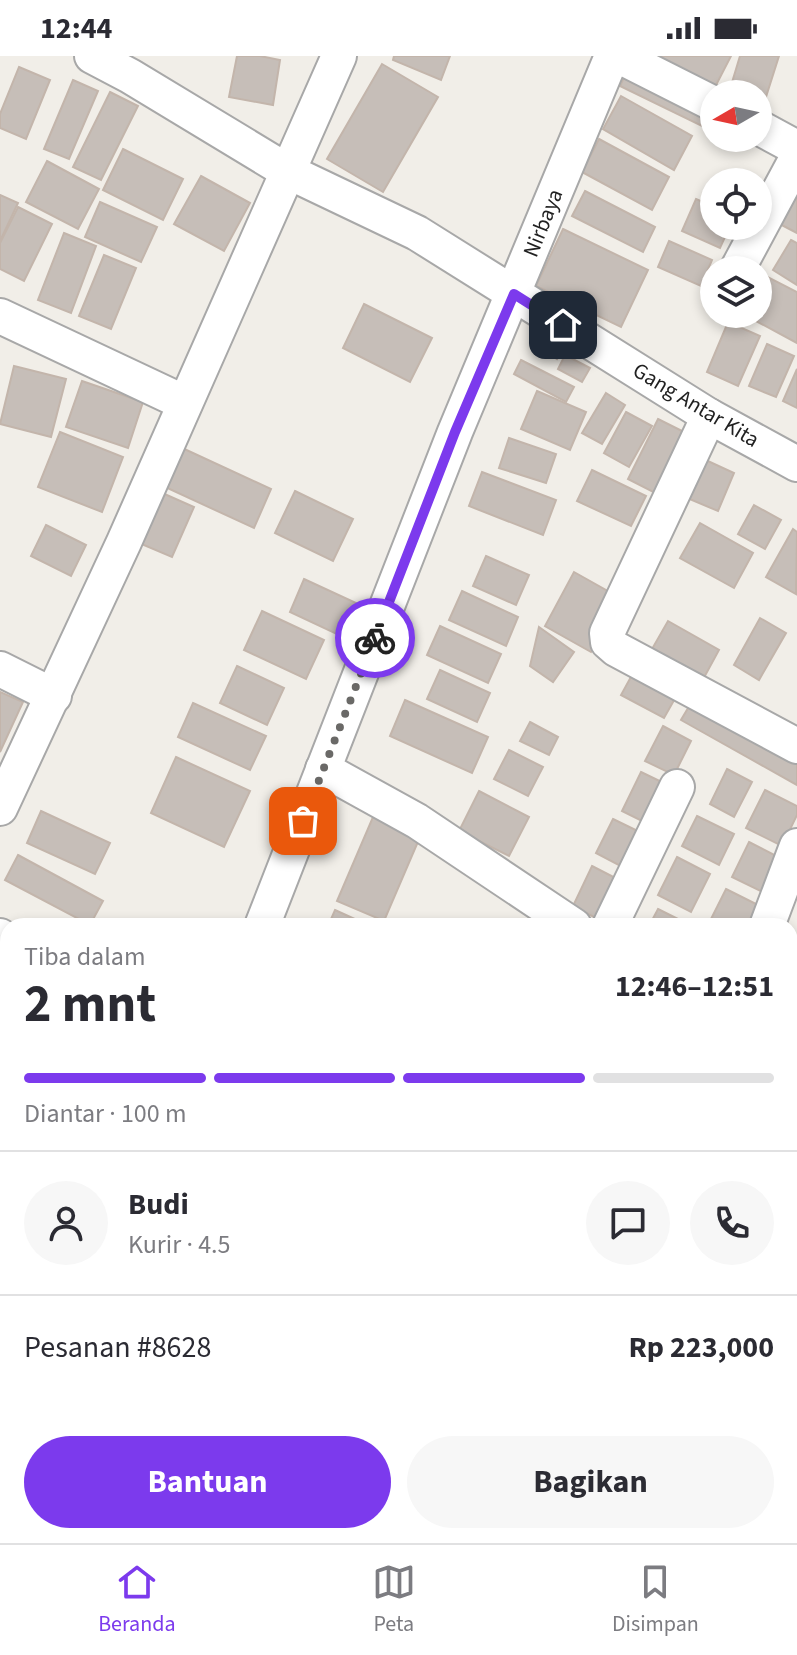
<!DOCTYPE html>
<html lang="id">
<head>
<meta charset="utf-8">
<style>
  body { margin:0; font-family:"Source Sans 3",sans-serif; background:#f7f7f7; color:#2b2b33; height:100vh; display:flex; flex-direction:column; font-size:30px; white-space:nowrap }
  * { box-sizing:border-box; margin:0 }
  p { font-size:26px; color:#7c7c81 }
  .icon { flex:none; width:44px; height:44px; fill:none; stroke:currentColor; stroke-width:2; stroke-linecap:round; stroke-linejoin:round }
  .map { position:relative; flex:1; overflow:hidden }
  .drawer { position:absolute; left:0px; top:862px; width:798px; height:626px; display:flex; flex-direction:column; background:#fff; border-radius:24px 24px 0 0; box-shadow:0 4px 12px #0003 }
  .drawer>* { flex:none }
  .needle { width:52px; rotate:261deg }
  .fabs { position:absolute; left:700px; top:24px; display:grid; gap:16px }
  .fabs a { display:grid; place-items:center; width:72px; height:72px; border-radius:50%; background:#fff; box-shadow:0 4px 12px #0003; font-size:40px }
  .pin { position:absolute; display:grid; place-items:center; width:68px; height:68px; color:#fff; margin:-34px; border-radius:16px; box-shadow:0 4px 12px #0006 }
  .courier { position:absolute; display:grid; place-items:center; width:80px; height:80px; margin:-40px; border:6px solid #7c3aed; border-radius:50%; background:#fff; color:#222; box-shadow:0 2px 10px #0007 }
  .summary em { font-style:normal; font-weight:700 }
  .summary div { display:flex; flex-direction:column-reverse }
  .summary { display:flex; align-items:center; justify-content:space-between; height:136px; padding:0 24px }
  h1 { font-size:52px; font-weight:700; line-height:60px }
  .bar { display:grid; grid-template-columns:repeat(4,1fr); gap:12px 8px; align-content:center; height:96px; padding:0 24px }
  .bar i { height:10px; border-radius:6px; background:#e1e1e2 }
  .bar .on { background:#7c3aed }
  .bar p { grid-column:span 4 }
  .line { display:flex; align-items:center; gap:20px; padding:0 24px; border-top:2px solid #e1e1e2 }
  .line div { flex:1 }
  .round { display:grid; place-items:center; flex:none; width:84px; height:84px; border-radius:42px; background:#f7f7f7 }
  .button { display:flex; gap:16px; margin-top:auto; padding:16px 24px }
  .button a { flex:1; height:92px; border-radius:48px; background:#7c3aed; color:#fff; font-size:32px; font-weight:700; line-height:92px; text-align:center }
  .button a+a { background:#f7f7f7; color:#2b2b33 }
  .status { display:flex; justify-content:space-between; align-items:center; height:56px; padding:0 40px; background:#fff; direction:ltr }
  .status svg { height:22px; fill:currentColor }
  .dock { display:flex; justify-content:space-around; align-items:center; height:112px; border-top:2px solid #e1e1e2; background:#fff; font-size:22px; color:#7c7c81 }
  .dock a { display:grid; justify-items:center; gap:4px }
  .dock .on { color:#7c3aed }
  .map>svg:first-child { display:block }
</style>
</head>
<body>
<div class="status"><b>12:44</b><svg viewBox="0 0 49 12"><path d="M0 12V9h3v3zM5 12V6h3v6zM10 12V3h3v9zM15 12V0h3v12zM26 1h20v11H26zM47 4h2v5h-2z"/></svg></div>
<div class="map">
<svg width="797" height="1487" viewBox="0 0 797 1487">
  <rect width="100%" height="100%" fill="#f1eee8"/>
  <g fill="#c6beb8" stroke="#c3b5ab" stroke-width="2">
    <polygon points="237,0 260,0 280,4 273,49 229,41"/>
    <polygon points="394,0 450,0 441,24 393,4"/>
    <polygon points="639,0 731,0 711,39"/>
    <polygon points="740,0 779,0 765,44 758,42 758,38 746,38 730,33"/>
    <polygon points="382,8 438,41 383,136 327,103"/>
    <polygon points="19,11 50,24 26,83 0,72 0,58"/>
    <polygon points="628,13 713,54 704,71 620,30"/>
    <polygon points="73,24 98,35 69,103 44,93"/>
    <polygon points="110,36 138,50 101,124 73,111"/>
    <polygon points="621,40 692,80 674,114 603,73"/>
    <polygon points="599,83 669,121 652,154 582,116"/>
    <polygon points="123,93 183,123 163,164 103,134"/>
    <polygon points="47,105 99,133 78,173 26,146"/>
    <polygon points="201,120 250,147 224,195 174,168"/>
    <polygon points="797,122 797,177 774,165"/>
    <polygon points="585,135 655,171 643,196 572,160"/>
    <polygon points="0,139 18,147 0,185"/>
    <polygon points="696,143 714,151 714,170 730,170 720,192 682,175"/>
    <polygon points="100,146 157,171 141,206 85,181"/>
    <polygon points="18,151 52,168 24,225 0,213 0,187"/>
    <polygon points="563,173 648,214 621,271 536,230"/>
    <polygon points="64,177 96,190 71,257 38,244"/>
    <polygon points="791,184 797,187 797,229 773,214"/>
    <polygon points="669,185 712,204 701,230 658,211"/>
    <polygon points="104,199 136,212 111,273 79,260"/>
    <polygon points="758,216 797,236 797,287 743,258 758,258"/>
    <polygon points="364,248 432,282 410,326 343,292"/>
    <polygon points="728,266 760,280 738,330 707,316"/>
    <polygon points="547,277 566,290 557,303 538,290"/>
    <polygon points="767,288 794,300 776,341 749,330"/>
    <polygon points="565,299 590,312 582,326 558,313"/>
    <polygon points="521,304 574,331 566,346 514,318"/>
    <polygon points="14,310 66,323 51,381 0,368"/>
    <polygon points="797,313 797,352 783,345"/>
    <polygon points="82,325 143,346 128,392 66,371"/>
    <polygon points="537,335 586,356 570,394 521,373"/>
    <polygon points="606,337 625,349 602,388 582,377"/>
    <polygon points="626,356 652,370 629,411 604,397"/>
    <polygon points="658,363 694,381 663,441 628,423"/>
    <polygon points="60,376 123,401 102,456 38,431"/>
    <polygon points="509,382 556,398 546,427 499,412"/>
    <polygon points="180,391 271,433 254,472 163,430"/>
    <polygon points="697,400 734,417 718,455 680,439"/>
    <polygon points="592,414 646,440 631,470 577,445"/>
    <polygon points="482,416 556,444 543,479 469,450"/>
    <polygon points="295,435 353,463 333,505 275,477"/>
    <polygon points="160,436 194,451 172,501 139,487"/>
    <polygon points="754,449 781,464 765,493 738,478"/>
    <polygon points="700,467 753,497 734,532 680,502"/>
    <polygon points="46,469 86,489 71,520 31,500"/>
    <polygon points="793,473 797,476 796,538 766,521"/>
    <polygon points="486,500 529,519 516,549 473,530"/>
    <polygon points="574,516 620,542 591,596 545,570"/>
    <polygon points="304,523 356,547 341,580 290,556"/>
    <polygon points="462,535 518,561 506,590 449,564"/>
    <polygon points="262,555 324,584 306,623 244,594"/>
    <polygon points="760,562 786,577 759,624 734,609"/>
    <polygon points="668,565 719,594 700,629 648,600"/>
    <polygon points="440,570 501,598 488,627 427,599"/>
    <polygon points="539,571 574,596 553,626 530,610"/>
    <polygon points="638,608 681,632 664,662 621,639"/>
    <polygon points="237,610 284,632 267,669 220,647"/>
    <polygon points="440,614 490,637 477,666 427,643"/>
    <polygon points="0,636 23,646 0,696"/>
    <polygon points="694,642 797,700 797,729 681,664"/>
    <polygon points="405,644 488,681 472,717 390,680"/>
    <polygon points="193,647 266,680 250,714 178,681"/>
    <polygon points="530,666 558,681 549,699 520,685"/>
    <polygon points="663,670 691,685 674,719 645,705"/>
    <polygon points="509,694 543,711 528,740 494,723"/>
    <polygon points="176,701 250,735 224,791 151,757"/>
    <polygon points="727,713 752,726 734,761 710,748"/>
    <polygon points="641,716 672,731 652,770 622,755"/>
    <polygon points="765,734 797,750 797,759 782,790 746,772"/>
    <polygon points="479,735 529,761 509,800 459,775"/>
    <polygon points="376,754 423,774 384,865 337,845"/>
    <polygon points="41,755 110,787 95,818 27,787"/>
    <polygon points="697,760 734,778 719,809 682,790"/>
    <polygon points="613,763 648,780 630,815 596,797"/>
    <polygon points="749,786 786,805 769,839 732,821"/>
    <polygon points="18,799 103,845 90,869 5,824"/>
    <polygon points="677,801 710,818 691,856 658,839"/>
    <polygon points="592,810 629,829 609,869 573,850"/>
    <polygon points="726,833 760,850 750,870 721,870 710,865"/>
    <polygon points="658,853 688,868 687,870 649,870"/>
    <polygon points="335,854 370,870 328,870"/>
    <polygon points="0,929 8,931 8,991 0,1014"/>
    <polygon points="792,930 797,932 797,965 790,962"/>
    <polygon points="0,1246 8,1249 8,1267 4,1275 0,1273"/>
    <polygon points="0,1283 8,1287 8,1331 0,1327"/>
    <polygon points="326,1480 364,1480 361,1487 323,1487"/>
    <polygon points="393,1480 418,1480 432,1487 390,1487"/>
    <polygon points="686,1480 762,1480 759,1487 683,1487"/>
  </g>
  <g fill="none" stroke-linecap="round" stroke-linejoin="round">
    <g stroke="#a8a8a8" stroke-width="38">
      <g id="street">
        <polyline points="92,0 130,20 287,115 417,177 709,360 797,408"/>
        <polyline points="619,0 714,48"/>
        <polyline points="758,71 797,92"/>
        <polyline points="737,214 797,102"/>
        <polyline points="0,260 185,347"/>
        <polyline points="709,360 607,577 608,586 616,593 797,690"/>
        <polyline points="0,613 54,640"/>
        <polyline points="323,713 417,765 574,870"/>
        <polyline points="0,752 124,486 339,0"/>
        <polyline points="262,870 455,376 612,0"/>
        <polyline points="610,870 677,731"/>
        <polyline points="767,870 797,790"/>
        <polyline points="0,880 8,885"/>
        <polyline points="790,1315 797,1301"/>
        <polyline points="790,1377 797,1381"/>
        <polyline points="790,1463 797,1445"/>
        <polyline points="569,1480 587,1487"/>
        <polyline points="20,1487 23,1480"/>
      </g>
    </g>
    <use href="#street" stroke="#fff" stroke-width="34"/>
  </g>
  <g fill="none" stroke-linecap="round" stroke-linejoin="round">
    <polyline stroke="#6a6967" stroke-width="8" stroke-dasharray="0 14.4" points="303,765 375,582"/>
    <polyline stroke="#7c3aed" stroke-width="10" points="375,582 455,376 514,238 563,269"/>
  </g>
  <g text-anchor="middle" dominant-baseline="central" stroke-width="6" stroke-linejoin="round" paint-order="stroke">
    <g font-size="22" fill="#212121" stroke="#fff">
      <text transform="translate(543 167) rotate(-68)">Nirbaya</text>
      <text transform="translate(696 349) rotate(31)">Gang Antar Kita</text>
    </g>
  </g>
</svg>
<div class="fabs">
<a><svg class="needle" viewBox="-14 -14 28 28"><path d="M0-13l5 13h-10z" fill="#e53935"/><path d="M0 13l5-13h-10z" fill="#7c7c81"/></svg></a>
<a><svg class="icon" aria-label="locate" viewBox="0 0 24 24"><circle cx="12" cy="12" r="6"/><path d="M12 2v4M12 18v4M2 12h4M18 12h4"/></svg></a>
<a><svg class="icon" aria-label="layers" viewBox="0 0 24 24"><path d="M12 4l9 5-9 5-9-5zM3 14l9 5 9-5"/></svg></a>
</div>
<div class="pin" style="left:303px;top:765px;background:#ea580c"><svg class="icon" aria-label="bag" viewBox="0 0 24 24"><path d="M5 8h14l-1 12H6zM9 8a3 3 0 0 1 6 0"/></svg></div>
<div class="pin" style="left:563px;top:269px;background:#1f2937"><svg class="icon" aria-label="home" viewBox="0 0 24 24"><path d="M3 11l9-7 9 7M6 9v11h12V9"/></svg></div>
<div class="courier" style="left:375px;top:582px"><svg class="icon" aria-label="bike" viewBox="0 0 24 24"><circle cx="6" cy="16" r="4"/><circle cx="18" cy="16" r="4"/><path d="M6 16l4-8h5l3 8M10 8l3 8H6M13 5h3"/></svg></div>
<section class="drawer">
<div class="summary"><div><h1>2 mnt</h1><p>Tiba dalam</p></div><em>12:46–12:51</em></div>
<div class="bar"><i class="on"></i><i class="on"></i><i class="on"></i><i></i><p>Diantar · 100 m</p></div>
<div class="line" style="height:144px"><a class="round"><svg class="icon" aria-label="person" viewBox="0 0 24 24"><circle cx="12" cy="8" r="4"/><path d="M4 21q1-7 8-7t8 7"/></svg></a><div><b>Budi</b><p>Kurir · 4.5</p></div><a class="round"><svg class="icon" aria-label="chat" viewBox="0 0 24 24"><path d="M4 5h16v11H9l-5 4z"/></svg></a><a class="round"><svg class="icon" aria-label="phone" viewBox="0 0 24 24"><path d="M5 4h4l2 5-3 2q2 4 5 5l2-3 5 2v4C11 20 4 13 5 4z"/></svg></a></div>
<div class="line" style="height:104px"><div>Pesanan #8628</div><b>Rp 223,000</b></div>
<div class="button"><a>Bantuan</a><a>Bagikan</a></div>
</section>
</div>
<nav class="dock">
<a class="on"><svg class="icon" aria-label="home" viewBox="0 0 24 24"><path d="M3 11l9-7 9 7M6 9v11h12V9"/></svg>Beranda</a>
<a><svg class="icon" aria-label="map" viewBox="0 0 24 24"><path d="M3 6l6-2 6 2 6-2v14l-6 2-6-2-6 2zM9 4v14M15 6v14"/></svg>Peta</a>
<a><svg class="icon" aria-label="saved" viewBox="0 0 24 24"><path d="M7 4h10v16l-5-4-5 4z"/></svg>Disimpan</a>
</nav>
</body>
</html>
